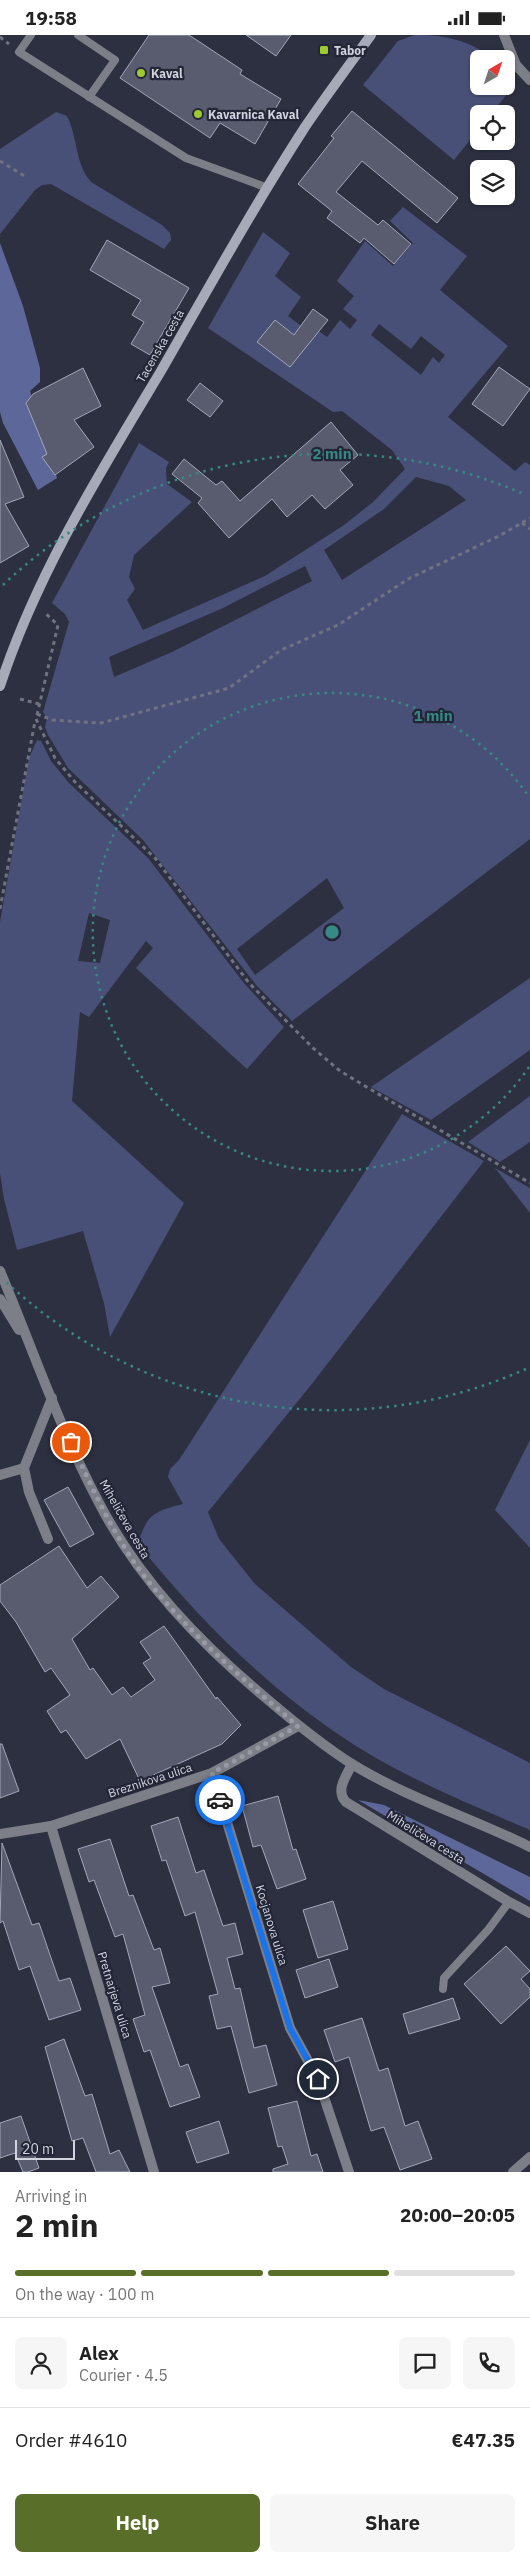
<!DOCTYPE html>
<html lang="en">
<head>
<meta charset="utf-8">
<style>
  body { margin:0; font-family:"IBM Plex Sans",sans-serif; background:#f6f6f6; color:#222; height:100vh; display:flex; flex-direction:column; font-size:19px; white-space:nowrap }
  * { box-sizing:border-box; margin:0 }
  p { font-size:16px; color:#767676 }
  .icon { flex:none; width:28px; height:28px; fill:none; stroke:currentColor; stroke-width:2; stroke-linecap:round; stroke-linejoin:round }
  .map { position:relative; height:2137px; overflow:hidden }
  .details { display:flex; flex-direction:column; background:#fff; flex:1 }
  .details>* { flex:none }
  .needle { width:32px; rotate:39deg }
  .controls { position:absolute; left:470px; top:15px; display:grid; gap:10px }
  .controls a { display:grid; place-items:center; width:45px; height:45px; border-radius:8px; background:#fff; box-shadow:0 1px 4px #0004; font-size:25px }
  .scale { position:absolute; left:15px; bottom:12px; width:60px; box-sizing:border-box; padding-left:5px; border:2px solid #d1d4de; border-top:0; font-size:14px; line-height:18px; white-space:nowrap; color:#d1d4de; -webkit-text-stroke:4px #232637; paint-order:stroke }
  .pin { position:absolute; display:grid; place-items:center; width:42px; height:42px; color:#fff; margin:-21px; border:2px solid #fff; border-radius:50%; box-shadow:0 1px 5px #0007 }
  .courier { position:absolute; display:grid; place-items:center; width:50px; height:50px; margin:-25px; border:4px solid #1a73e8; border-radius:50%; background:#fff; color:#222; box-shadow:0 1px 6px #0007 }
  .headline em { font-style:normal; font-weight:700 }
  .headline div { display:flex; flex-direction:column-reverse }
  .headline { display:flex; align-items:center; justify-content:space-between; height:85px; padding:0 15px }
  h1 { font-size:32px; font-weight:700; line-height:38px }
  .bar { display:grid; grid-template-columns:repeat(4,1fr); gap:8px 5px; align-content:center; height:60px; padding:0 15px }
  .bar i { height:6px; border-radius:4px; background:#e0e0e0 }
  .bar .active { background:#596e28 }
  .bar p { grid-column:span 4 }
  .line { display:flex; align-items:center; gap:12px; padding:0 15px; border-top:1px solid #e0e0e0 }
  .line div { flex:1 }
  .round { display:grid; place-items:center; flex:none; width:52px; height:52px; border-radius:8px; background:#f6f6f6 }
  .action { display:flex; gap:10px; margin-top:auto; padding:10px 15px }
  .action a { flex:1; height:58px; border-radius:8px; background:#596e28; color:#fff; font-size:20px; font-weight:700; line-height:58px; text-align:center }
  .action a+a { background:#f6f6f6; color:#222 }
  .status { display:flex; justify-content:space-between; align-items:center; height:35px; padding:0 25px; background:#fff; direction:ltr }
  .status svg { height:14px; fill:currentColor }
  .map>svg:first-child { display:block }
</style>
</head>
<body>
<div class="status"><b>19:58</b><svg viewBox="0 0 49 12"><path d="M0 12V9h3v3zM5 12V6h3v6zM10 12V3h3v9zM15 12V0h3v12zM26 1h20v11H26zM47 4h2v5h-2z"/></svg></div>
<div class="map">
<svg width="530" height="2137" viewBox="0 0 530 2137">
  <rect width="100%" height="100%" fill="#2d3041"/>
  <g fill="#495077" fill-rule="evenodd">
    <path d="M 415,0 C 445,0 469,5 494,24 L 479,24 L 479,51 L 506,51 L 506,41 L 512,53 L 491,79 L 479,79 L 479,94 L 454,125 L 363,50 L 398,6 Z"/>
    <path d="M 56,77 L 67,81 C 78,103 75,129 91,147 L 162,190 L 170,198 L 171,205 L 164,214 L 51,149 L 42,150 L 35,155 L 0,199 L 0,114 Z"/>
    <path d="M 403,172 L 467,221 L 440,255 L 508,311 L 448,382 L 515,436 L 525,427 L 530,430 L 530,804 L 292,986 L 257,951 L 143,805 L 68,733 L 48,700 L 45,692 L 47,683 L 43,677 L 69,587 L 65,579 L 52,568 L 139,408 L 169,427 L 166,433 L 167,449 L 192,467 L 134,520 L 129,542 L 135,554 L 127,565 L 143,595 L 265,541 L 344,490 L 373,467 L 405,434 L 392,415 L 342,376 L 333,377 L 208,293 L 263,197 L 290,218 L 275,241 L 301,262 L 288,281 L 304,293 L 307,288 L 327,302 L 340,285 L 350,294 L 357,285 L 343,274 L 354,261 L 337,246 L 365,206 L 393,231 L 413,208 L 390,186 ZM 379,289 L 411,314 L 421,301 L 445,320 L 439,328 L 433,322 L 421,340 L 371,300 ZM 416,442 L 449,451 L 466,465 L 342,545 L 324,515 L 384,474 ZM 305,531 L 312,546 L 172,617 L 114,642 L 109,622 L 221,574 ZM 327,843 L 344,873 L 255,940 L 237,914 Z"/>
    <path d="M 37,705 L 41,706 L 51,726 L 69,748 L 148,823 L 243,947 L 284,992 L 247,1034 L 136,933 L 153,913 L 146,906 L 89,982 L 80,977 L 72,1066 L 184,1168 L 110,1302 L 104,1268 L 83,1196 L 17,1215 L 4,1164 L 0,1138 L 0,887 L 29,723 ZM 89,878 L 110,885 L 100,928 L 78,926 Z"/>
    <polygon points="530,943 530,1015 431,1085 371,1052"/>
    <polygon points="530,1061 530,1107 500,1127 468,1107"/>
    <path d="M 402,1079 L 484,1126 L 311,1350 L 208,1477 L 219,1504 L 255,1549 L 351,1632 L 384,1654 L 530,1728 L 530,1795 C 472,1770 410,1745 356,1711 C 271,1657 201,1587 138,1509 C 147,1479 153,1477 183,1469 L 168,1442 L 170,1434 L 179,1425 Z"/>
    <polygon points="495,1133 530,1153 530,1178"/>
    <polygon points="530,1405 530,1513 495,1475"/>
  </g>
  <g fill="#5e679a">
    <polygon points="0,208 23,271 40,333 40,347 30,356 57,443 38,455 3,388 0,377"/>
    <polygon points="358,1765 384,1770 530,1842 530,1866"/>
  </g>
  <g fill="#585c6e" stroke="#a1a6ba">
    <polygon points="149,0 189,0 242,35 240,39 281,64 255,109 220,88 210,103 120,43"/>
    <polygon points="246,0 291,0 276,21"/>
    <polygon points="352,76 458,163 437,188 362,126 336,157 378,190 383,185 411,209 394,229 364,203 360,208 327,183 332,176 298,149 334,103 331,101"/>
    <polygon points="107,205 189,253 150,320 131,309 144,287 132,280 141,265 90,235"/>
    <polygon points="313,274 328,285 290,332 257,307 275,285 294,300"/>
    <polygon points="499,332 530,354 503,391 472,369"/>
    <polygon points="83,333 101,371 74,385 94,412 55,440 42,422 47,419 26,368 33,359"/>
    <polygon points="200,348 223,366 210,382 187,365"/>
    <polygon points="331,387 358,420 340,435 353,450 325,474 312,460 287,482 272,464 229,503 198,468 202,463 172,439 184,424 216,450 222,446 240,466"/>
    <polygon points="0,405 24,462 5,469 29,511 0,528"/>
    <polygon points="68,1452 94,1499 70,1512 44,1465"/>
    <polygon points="59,1511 87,1553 101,1541 119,1562 72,1604 90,1635 93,1633 112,1660 123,1652 131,1662 155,1645 143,1628 151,1623 140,1607 164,1591 216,1664 217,1662 241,1690 222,1709 140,1746 120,1704 86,1724 66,1695 61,1698 47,1676 70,1660 51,1633 45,1637 16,1587 0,1566 0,1550"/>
    <polygon points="0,1709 2,1709 19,1756 0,1763"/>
    <polygon points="278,1761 293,1815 296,1814 306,1844 277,1854 261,1810 253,1812 242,1771"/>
    <polygon points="178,1782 196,1838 204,1835 223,1891 235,1888 243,1919 227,1923 235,1954 240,1953 254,2013 266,2010 277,2050 249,2058 231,1991 217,1994 209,1961 218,1959 195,1877 185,1881 166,1825 162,1826 151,1791"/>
    <polygon points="110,1804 129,1861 133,1860 154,1915 160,1913 170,1948 152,1952 180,2032 188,2029 200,2062 170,2072 150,2015 144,2017 133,1984 145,1980 123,1899 115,1902 94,1845 89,1847 78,1814"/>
    <polygon points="2,1808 32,1890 39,1888 59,1946 70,1943 81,1975 49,1985 30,1931 19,1935 3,1886 0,1888"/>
    <polygon points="333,1866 348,1914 318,1923 303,1875"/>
    <polygon points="506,1911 530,1936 521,1944 530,1954 530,1962 501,1989 464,1949"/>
    <polygon points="329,1924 338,1952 305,1963 296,1935"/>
    <polygon points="453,1963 460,1984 409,1999 403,1979"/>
    <polygon points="362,1983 379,2036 388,2033 405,2091 418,2086 432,2124 400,2135 384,2092 371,2096 349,2022 335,2027 324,1995"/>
    <polygon points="64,2004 85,2061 92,2059 110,2119 119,2115 130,2137 96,2137 83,2103 72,2106 45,2012"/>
    <polygon points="297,2066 311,2121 317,2119 323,2137 273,2137 273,2134 288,2129 282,2111 278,2112 268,2073"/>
    <polygon points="21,2081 39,2133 28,2137 23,2137 15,2118 0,2123 0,2088"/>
    <polygon points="219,2086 229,2118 197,2128 186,2097"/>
  </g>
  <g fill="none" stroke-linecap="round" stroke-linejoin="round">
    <g stroke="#6f7280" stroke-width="3" stroke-dasharray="4 4" stroke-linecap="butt">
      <polyline points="0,2 9,9"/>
      <polyline points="320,12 327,18"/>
      <polyline points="0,126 26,142"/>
      <polyline points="522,488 530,494"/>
      <polyline points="20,664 39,669"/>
      <polyline points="37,679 52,685 101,688 229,653 281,615 338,590 408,544 501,500 530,483"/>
      <polyline points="37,680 58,590 44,577"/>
      <polyline points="36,684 55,723 75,747 155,823 249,948 313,1013 340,1036 375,1057 530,1148"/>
      <polyline points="0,874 35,686"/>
    </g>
    <g stroke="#7d7f88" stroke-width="8">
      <polyline points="31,0 19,17 186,123 268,153"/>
      <polyline points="78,0 115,25 89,62"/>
      <polyline points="443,1954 444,1943 488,1895 509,1867"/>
    </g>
    <g stroke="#7d7f88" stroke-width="10">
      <polyline points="504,0 516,30 530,45"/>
      <polyline points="0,1440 24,1433"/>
      <polyline points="48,1504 29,1457 24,1433 52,1363"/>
      <path d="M 352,1729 C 346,1742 335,1755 346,1767 L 509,1867 L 530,1878"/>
      <polyline points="212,1738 290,1993 318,2044 349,2137"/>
      <polyline points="51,1791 154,2137"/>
      <polyline points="0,1799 51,1791 212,1738 298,1691"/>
      <polyline points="513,2137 530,2122"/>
    </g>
    <g stroke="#7d7f88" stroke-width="10">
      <path d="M 0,1236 C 32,1312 59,1392 98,1466 C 138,1544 200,1608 267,1664 C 294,1687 322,1710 352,1729 C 407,1763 472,1783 530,1812"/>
      <polyline points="0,1264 19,1295"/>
    </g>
    <path stroke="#a7abb9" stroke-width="10" d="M 0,651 C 37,538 100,438 161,336 C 208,254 254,171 305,92 C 326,61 349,30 371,0"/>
  </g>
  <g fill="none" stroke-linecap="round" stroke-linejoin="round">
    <path stroke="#989ba7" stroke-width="5" stroke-dasharray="0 9" d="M 71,1407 C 93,1455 115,1504 148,1546 C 192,1601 245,1646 298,1691 L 212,1738 L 220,1765"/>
    <polyline stroke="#1a73e8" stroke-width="6" points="220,1765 290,1993 318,2044"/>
  </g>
  <g fill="none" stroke="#368984" stroke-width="2.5" stroke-dasharray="2.5 5">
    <path d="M529 1032A239 239 0 1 1 529 762"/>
    <path d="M526 1334A478 478 0 0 1 3 1244M3 550A478 478 0 0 1 526 460"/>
  </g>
  <g fill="#9dca2f" stroke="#232637" stroke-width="2">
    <rect x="319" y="10" width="10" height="10" rx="2.5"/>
    <circle cx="141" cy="38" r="5"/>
    <circle cx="198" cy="79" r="5"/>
  </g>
  <g text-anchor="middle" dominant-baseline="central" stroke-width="4.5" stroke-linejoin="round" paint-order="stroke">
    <g font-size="12" font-weight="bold" fill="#d1d4de" stroke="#232637" text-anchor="start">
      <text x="334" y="15">Tabor</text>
      <text x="151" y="38">Kaval</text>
      <text x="208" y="79">Kavarnica Kaval</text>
    </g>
    <g font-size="12" fill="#d1d4de" stroke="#232637">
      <text transform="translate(160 311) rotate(-60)">Tacenska cesta</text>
      <text transform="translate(125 1484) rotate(60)">Miheličeva cesta</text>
      <text transform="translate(150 1745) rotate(-18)">Breznikova ulica</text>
      <text transform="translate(426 1802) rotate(32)">Miheličeva cesta</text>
      <text transform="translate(272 1890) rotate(73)">Kocjanova ulica</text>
      <text transform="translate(115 1960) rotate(73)">Pretnarjeva ulica</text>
    </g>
  </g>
  <circle cx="332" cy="897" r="8" fill="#368984" stroke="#232637" stroke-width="2.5"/>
  <g font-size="15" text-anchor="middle" font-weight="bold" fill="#368984" stroke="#232637" stroke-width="4.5" stroke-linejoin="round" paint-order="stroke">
    <text x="332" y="424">2 min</text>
    <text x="433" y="686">1 min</text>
  </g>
</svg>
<div class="controls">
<a><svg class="needle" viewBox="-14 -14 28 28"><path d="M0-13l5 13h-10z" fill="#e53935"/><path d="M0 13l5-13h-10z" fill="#767676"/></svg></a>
<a><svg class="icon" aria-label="locate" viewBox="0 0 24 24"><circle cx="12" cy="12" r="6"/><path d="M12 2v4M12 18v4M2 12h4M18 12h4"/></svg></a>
<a><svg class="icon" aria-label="layers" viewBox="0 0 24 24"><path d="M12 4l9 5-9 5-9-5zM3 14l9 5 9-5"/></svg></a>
</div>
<div class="scale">20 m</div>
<div class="pin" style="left:71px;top:1407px;background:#ea580c"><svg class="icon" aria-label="bag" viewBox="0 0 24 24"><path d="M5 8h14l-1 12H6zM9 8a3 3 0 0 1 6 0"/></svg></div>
<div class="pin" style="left:318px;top:2044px;background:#1f2937"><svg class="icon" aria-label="home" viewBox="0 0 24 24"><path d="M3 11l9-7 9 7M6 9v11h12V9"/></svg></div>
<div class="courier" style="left:220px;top:1765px"><svg class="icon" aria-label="car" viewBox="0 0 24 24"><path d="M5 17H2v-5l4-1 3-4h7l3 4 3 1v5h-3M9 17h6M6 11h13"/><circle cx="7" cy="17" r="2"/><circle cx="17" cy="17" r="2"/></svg></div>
</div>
<section class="details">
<div class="headline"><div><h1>2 min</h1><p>Arriving in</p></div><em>20:00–20:05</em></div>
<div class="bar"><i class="active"></i><i class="active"></i><i class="active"></i><i></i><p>On the way · 100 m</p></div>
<div class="line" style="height:90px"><a class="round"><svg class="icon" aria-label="person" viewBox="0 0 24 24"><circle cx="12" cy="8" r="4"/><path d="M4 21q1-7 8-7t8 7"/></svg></a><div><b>Alex</b><p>Courier · 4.5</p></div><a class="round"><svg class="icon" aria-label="chat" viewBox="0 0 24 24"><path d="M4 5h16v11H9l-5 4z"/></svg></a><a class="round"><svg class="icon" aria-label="phone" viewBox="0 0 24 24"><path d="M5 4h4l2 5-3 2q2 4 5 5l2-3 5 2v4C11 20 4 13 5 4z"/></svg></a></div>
<div class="line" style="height:65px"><div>Order #4610</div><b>€47.35</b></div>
<div class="action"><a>Help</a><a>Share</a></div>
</section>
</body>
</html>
